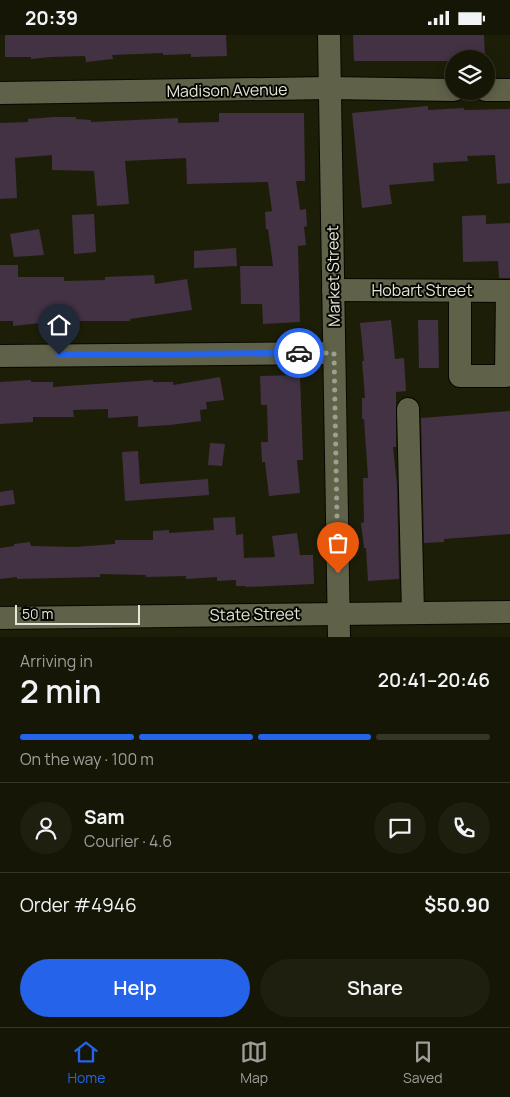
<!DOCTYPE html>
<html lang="en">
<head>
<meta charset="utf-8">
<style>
  body { margin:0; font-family:Manrope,sans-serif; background:#1f1f10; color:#f1f3f6; height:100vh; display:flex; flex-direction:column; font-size:19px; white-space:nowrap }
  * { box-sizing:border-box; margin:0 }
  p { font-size:16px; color:#9e9f9b }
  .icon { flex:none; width:28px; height:28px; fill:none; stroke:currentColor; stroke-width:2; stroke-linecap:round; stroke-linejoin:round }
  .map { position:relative; height:602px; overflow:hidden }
  .sheet { display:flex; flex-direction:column; background:#161606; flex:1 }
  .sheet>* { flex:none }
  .buttons { position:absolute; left:445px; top:15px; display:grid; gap:10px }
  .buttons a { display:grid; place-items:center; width:50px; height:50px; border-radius:50%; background:#161606; box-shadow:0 2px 12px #0003,0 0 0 1px #353528; font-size:25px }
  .scale { position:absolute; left:15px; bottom:12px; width:125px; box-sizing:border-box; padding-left:5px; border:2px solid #e4e6d8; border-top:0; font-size:14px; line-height:18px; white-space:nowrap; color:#e4e6d8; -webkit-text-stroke:4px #070702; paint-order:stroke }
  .pin { position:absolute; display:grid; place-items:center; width:42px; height:42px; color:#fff; margin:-51px -21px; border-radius:50% 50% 50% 0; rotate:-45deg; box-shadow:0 0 5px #0007 }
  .pin .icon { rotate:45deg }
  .courier { position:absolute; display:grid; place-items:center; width:50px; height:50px; margin:-25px; border:4px solid #2563eb; border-radius:50%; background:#fff; color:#222; box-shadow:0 1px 6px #0007 }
  .summary em { font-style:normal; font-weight:600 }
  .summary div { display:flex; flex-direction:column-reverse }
  .summary { display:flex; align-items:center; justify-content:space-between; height:85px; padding:0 20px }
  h1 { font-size:32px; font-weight:600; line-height:38px }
  .bar { display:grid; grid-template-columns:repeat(4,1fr); gap:8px 5px; align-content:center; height:60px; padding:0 20px }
  .bar i { height:6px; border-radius:4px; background:#353528 }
  .bar .selected { background:#2563eb }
  .bar p { grid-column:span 4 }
  .line { display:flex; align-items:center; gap:12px; padding:0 20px; border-top:1px solid #353528 }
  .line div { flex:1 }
  .round { display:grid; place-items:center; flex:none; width:52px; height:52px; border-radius:26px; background:#1f1f10 }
  .cta { display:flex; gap:10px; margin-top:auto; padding:10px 20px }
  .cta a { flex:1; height:58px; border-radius:30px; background:#2563eb; color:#fff; font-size:20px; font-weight:600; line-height:58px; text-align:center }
  .cta a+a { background:#1f1f10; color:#f1f3f6 }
  .status { display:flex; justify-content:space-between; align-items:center; height:35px; padding:0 25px; background:#161606; direction:ltr }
  .status svg { height:14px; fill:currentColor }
  .tabs { display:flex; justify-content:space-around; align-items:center; height:70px; border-top:1px solid #353528; background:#161606; font-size:14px; color:#9e9f9b }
  .tabs a { display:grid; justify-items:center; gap:2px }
  .tabs .selected { color:#2563eb }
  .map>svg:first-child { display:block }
</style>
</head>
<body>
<div class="status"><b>20:39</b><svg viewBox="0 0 49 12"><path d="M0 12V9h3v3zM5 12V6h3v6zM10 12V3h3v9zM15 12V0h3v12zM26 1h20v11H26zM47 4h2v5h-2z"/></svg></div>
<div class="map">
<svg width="510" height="602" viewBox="0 0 510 602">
  <rect width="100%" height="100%" fill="#1d1e08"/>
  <g fill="#423244">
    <polygon points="5,0 226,0 227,21 191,22 191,19 163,20 163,18 112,20 113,24 86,27 85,21 51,22 31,24 31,22 5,22"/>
    <polygon points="353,0 484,0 485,24 454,24 454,26 354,26"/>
    <polygon points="428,71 428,75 464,73 464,75 510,74 510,148 497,149 495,120 467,121 468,126 433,128 434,146 389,150 392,169 362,173 352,78"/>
    <polygon points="219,78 304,78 305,146 296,146 300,175 306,174 307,191 304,192 306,210 298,211 300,287 263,289 262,269 241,269 240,231 273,231 268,194 266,194 265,177 272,176 268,147 187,149 186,123 125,126 129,169 97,171 94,136 52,135 52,120 15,123 17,163 0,164 0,88 28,87 28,84 54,82 76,82 76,84 91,85 91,87 178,83 178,88 219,87"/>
    <polygon points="94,179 96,217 74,219 72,180"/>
    <polygon points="486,180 486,189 510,188 510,243 499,243 498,226 463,227 462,181"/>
    <polygon points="39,194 44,220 14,222 10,199"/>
    <polygon points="236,213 237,231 194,233 194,216"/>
    <polygon points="0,230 18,230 18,242 64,242 64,246 105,245 105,242 154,240 155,249 187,244 192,275 130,284 130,286 59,286 13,291 13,286 0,286"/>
    <polygon points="391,285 395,324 404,323 406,356 396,357 396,412 393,412 397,450 399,544 368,546 366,513 364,513 361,488 364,487 363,443 368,443 364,384 362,384 362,363 365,363 362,326 364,326 360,288"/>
    <polygon points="418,285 438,285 439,333 419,333"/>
    <polygon points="300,340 303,425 297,425 300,458 269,461 265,427 262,427 261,407 268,407 267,370 261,370 260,341"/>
    <polygon points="220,342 224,365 206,367 207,374 200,375 201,386 170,390 138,392 138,381 108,383 108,374 73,375 74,382 33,382 33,387 0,389 0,347 31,345 31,347 53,347 53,352 153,345 153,347 173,347 173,350"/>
    <polygon points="510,376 510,499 444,504 444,507 424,508 421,383"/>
    <polygon points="210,408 225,409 222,431 208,430"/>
    <polygon points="138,416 140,449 208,444 209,460 125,466 122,417"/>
    <polygon points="13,455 15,469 0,471 0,457"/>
    <polygon points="235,482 236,500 243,499 244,523 275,522 272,501 297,498 300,520 313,520 314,549 246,552 246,551 236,551 236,545 217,546 217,542 186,544 186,541 146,542 146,540 100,539 100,542 17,544 17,542 0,544 0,513 14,511 14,509 30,507 31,511 75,512 115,509 115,505 153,505 153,496 169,495 169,498 214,495 213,483"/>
  </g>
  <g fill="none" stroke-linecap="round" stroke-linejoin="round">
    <g stroke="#070800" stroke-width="24">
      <g id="minor">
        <polyline points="329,0 339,602"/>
        <polyline points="486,55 510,55"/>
        <polyline points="0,58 329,53 454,55"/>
        <polyline points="333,255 510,256"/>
        <polyline points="460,256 460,341 506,341 507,256"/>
        <polyline points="0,321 334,318"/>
        <polyline points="408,374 413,578"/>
        <polyline points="0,583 510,577"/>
      </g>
    </g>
    <use href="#minor" stroke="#5f6149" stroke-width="22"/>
  </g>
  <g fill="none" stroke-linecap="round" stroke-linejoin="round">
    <polyline stroke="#9ea08f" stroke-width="5" stroke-dasharray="0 9" points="299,318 334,318 338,538"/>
    <polyline stroke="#2563eb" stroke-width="6" points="59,320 299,318"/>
  </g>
  <g text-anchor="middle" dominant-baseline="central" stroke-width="4" stroke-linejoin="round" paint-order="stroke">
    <g font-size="16" fill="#e4e6d8" stroke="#070702">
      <text transform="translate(227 55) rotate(-1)">Madison Avenue</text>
      <text transform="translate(333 241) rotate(-91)">Market Street</text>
      <text x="422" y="255">Hobart Street</text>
      <text transform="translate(255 579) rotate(-1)">State Street</text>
    </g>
  </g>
</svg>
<div class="buttons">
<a><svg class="icon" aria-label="layers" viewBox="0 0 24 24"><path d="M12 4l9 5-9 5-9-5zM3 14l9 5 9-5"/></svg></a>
</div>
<div class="scale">50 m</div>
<div class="pin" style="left:338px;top:538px;background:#ea580c"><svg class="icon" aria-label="bag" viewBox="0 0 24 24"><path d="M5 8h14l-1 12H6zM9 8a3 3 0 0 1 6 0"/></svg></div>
<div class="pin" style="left:59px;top:320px;background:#1f2937"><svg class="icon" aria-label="home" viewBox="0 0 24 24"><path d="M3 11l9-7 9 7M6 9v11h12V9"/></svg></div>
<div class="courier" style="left:299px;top:318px"><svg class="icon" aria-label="car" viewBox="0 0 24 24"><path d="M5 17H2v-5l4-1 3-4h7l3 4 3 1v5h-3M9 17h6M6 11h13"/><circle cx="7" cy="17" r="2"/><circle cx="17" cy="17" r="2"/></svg></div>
</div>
<section class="sheet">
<div class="summary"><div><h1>2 min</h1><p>Arriving in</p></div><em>20:41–20:46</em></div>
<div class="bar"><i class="selected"></i><i class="selected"></i><i class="selected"></i><i></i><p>On the way · 100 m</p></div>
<div class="line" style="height:90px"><a class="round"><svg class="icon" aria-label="person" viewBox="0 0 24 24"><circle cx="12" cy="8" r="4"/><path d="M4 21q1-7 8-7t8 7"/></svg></a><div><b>Sam</b><p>Courier · 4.6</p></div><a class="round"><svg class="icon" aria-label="chat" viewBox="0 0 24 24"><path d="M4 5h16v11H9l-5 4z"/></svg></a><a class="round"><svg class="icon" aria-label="phone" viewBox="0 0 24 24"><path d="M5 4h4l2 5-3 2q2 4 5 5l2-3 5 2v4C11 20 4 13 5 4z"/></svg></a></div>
<div class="line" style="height:65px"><div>Order #4946</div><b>$50.90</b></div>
<div class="cta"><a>Help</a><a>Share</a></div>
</section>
<nav class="tabs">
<a class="selected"><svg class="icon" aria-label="home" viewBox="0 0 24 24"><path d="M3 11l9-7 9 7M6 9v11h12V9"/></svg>Home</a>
<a><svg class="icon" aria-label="map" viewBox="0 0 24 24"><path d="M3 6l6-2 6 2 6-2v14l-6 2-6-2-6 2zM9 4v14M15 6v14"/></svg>Map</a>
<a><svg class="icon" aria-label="saved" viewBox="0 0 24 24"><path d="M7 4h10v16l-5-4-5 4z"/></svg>Saved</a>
</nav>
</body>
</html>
